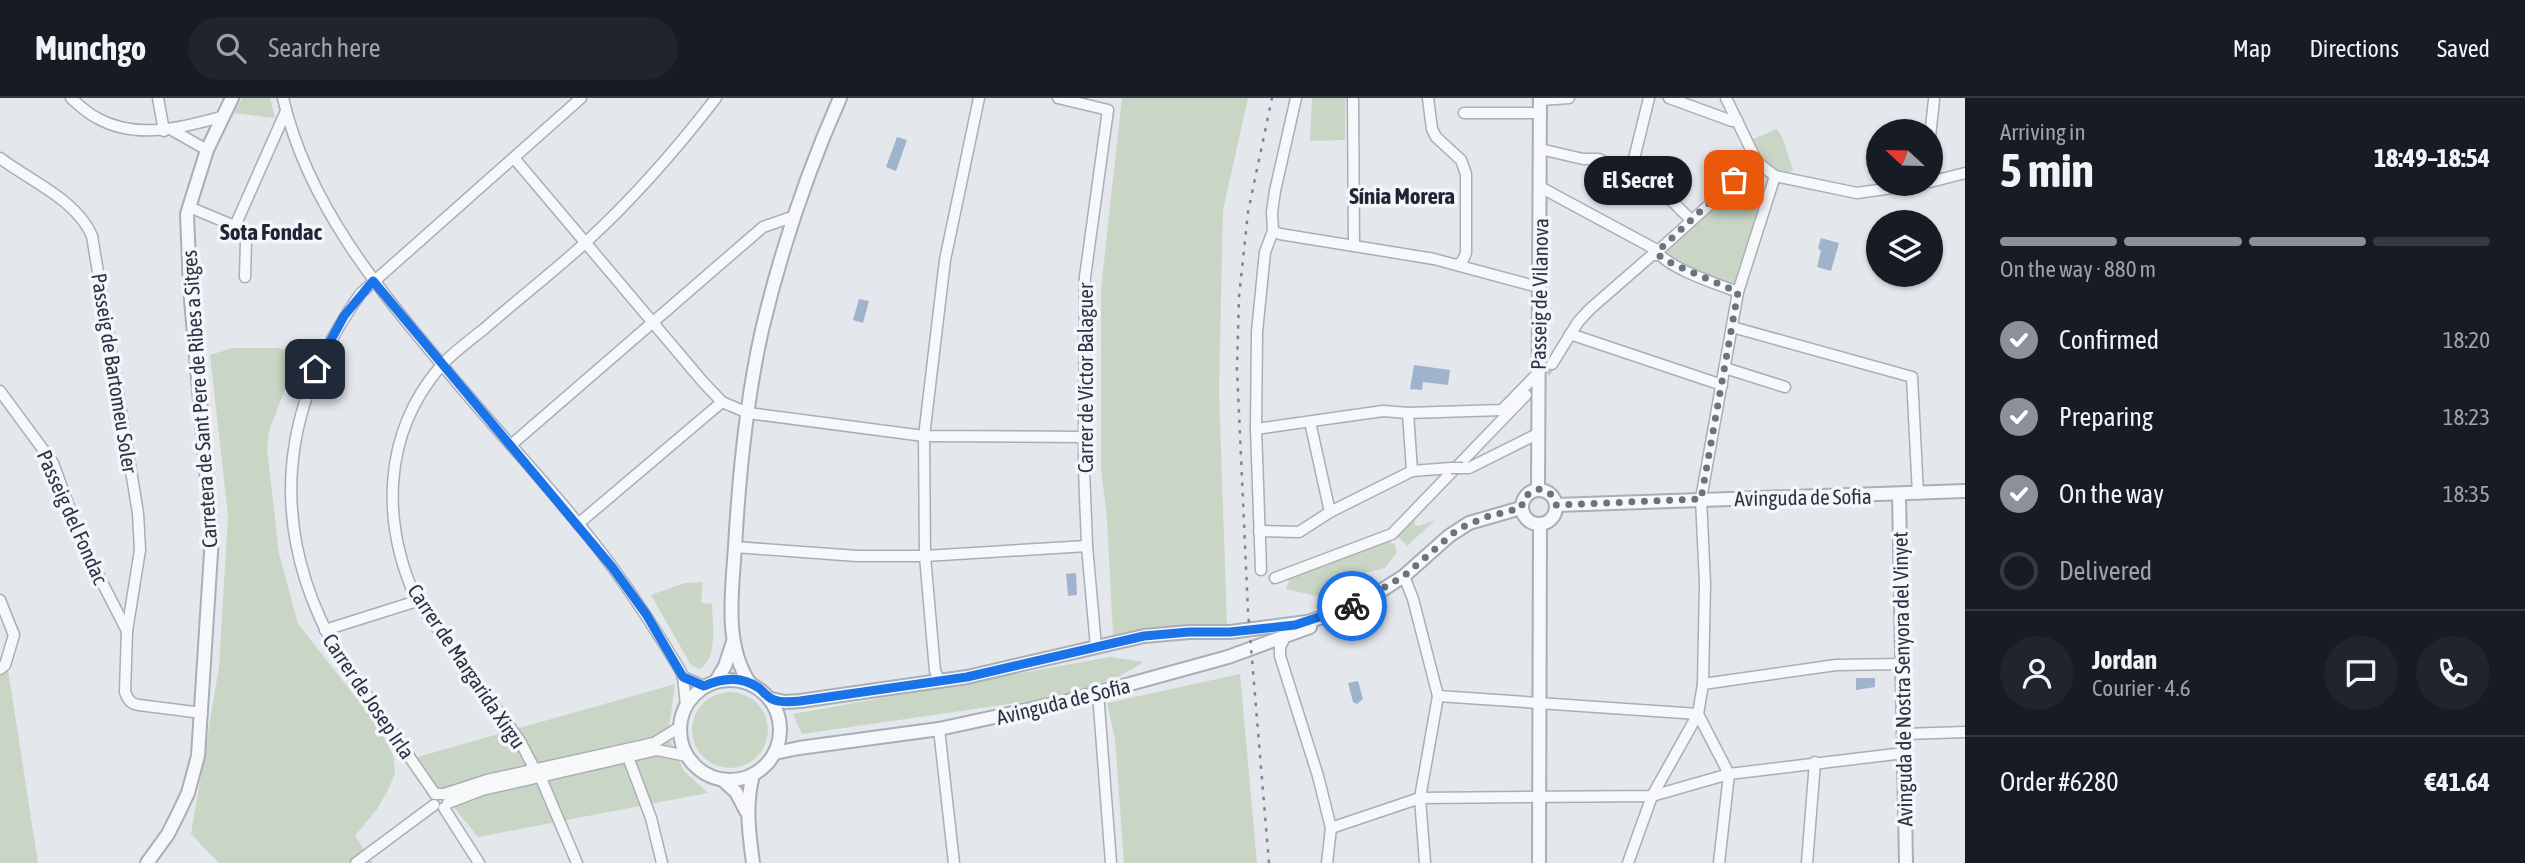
<!DOCTYPE html>
<html lang="en">
<head>
<meta charset="utf-8">
<style>
  body { margin:0; font-family:"Asap Condensed",sans-serif; background:#20242c; color:#f1f3f6; height:100vh; display:flex; flex-direction:column; font-size:26px; white-space:nowrap }
  * { box-sizing:border-box; margin:0 }
  p { font-size:23px; color:#9ea1a6 }
  .icon { flex:none; width:38px; height:38px; fill:none; stroke:currentColor; stroke-width:2; stroke-linecap:round; stroke-linejoin:round }
  .map { position:relative; flex:1; overflow:hidden }
  .side { display:flex; flex-direction:column; background:#171b24; width:560px }
  .side>* { flex:none }
  .needle { width:46px; rotate:292deg }
  .buttons { position:absolute; left:1866px; top:21px; display:grid; gap:14px }
  .buttons a { display:grid; place-items:center; width:77px; height:77px; border-radius:50%; background:#171b24; box-shadow:0 2px 5px #0004; font-size:35px }
  .pin { position:absolute; display:grid; place-items:center; width:60px; height:60px; color:#fff; margin:-30px; border-radius:14px; box-shadow:0 4px 10px #0006 }
  .courier { position:absolute; display:grid; place-items:center; width:70px; height:70px; margin:-35px; border:5px solid #1a73e8; border-radius:50%; background:#fff; color:#222; box-shadow:0 2px 9px #0007 }
  .bubble { position:absolute; height:49px; border-radius:24px; background:#171b24; box-shadow:0 2px 5px #0004; font-size:23px; font-weight:700; line-height:49px; text-align:center }
  .headline em { font-style:normal; font-weight:700 }
  .headline div { display:flex; flex-direction:column-reverse }
  .headline { display:flex; align-items:center; justify-content:space-between; height:119px; padding:0 35px }
  h1 { font-size:46px; font-weight:700; line-height:52px }
  .bar { display:grid; grid-template-columns:repeat(4,1fr); gap:10px 7px; align-content:center; height:84px; padding:0 35px }
  .bar i { height:9px; border-radius:5px; background:#363941 }
  .bar .selected { background:#8c9099 }
  .bar p { grid-column:span 4 }
  .line { display:flex; align-items:center; gap:18px; padding:0 35px; border-top:2px solid #363941 }
  .line div { flex:1 }
  .round { display:grid; place-items:center; flex:none; width:74px; height:74px; border-radius:37px; background:#20242c }
  ol { padding:0 35px; list-style:none }
  li { display:flex; align-items:center; gap:21px; height:77px }
  li p { margin-inline-start:auto }
  li .icon { padding:7px; border-radius:50%; background:#8c9099; color:#fff; stroke-width:4 }
  li:last-child { color:#9ea1a6 }
  li i { width:38px; height:38px; border:4px solid #363941; border-radius:50% }
  header { display:flex; align-items:center; gap:42px; box-sizing:border-box; height:98px; padding:0 35px; background:#171b24; border-bottom:2px solid #363941 }
  header strong { font-size:33px }
  nav { display:flex; gap:38px; margin-inline-start:auto; font-size:24px }
  .search { width:490px; height:63px; background:#20242c; display:flex; align-items:center; gap:18px; box-sizing:border-box; padding:0 24px; border-radius:38px; color:#9ea1a6; font-size:26px }
  main { display:flex; flex:1; min-height:0 }
  .map>svg:first-child { display:block }
</style>
</head>
<body>
<header>
<strong>Munchgo</strong>
<div class="search"><svg class="icon" aria-label="search" viewBox="0 0 24 24"><circle cx="10" cy="10" r="6"/><path d="M15 15l6 6"/></svg>Search here</div>
<nav><a>Map</a><a>Directions</a><a>Saved</a></nav>
</header>
<main>
<div class="map">
<svg width="1965" height="765" viewBox="0 0 1965 765">
  <rect width="100%" height="100%" fill="#e4e7ec"/>
  <g fill="#c9d6c5">
    <polygon points="242,0 270,0 275,20 234,15"/>
    <polygon points="1122,0 1248,0 1223,112 1219,293 1227,527 1113,537 1107,421 1101,370 1101,191"/>
    <polygon points="1312,0 1345,0 1345,42 1310,43"/>
    <polygon points="1777,31 1782,39 1793,71 1792,73 1775,78 1750,47 1753,41"/>
    <polygon points="1748,77 1764,91 1733,188 1667,159 1664,153"/>
    <polygon points="233,250 279,250 294,255 296,263 269,333 267,351 279,455 298,526 381,631 394,660 395,675 388,692 377,711 355,738 373,765 219,765 191,736 219,569 228,417 210,257"/>
    <polygon points="1415,422 1415,427 1419,428 1435,422 1407,448 1397,438"/>
    <polygon points="1387,443 1394,446 1397,454 1385,470 1366,475 1332,498 1321,499 1286,491 1290,480 1319,467"/>
    <path d="M 703,484 L 701,505 L 712,506 C 712,527 719,557 700,571 L 691,567 L 651,497 L 685,485 Z"/>
    <polygon points="1110,559 1144,564 1092,594 802,636 793,616"/>
    <polygon points="8,572 38,765 0,765 0,578"/>
    <polygon points="1240,576 1257,765 1124,765 1115,641 1107,605"/>
    <polygon points="675,586 668,637 684,673 708,695 478,739 414,660"/>
    <circle cx="730" cy="632" r="38"/>
  </g>
  <g fill="#9fb4cc">
    <polygon points="897,39 907,42 896,73 886,69"/>
    <polygon points="1821,140 1839,145 1831,173 1817,169 1821,153 1818,150"/>
    <polygon points="859,201 869,203 863,225 853,222"/>
    <polygon points="1414,267 1450,272 1448,287 1423,284 1422,292 1410,291"/>
    <polygon points="1076,475 1077,497 1068,498 1066,476"/>
    <polygon points="1856,580 1875,580 1875,589 1856,592"/>
    <polygon points="1358,583 1363,601 1357,606 1353,604 1348,585"/>
  </g>
  <g fill="none" stroke-linecap="round" stroke-linejoin="round">
    <polyline stroke="#bfc3cb" stroke-width="10" stroke-dasharray="10 5" stroke-linecap="butt" points="1526,297 1552,266"/>
    <g stroke="#a9aeb7" stroke-width="13">
      <g id="minor">
        <path d="M 71,0 C 79,7 87,15 97,20 C 136,42 181,30 221,19"/>
        <polyline points="158,0 164,33"/>
        <path d="M 283,0 C 309,113 387,201 459,287 C 510,348 566,406 613,470 C 637,503 659,537 680,572 L 683,579 L 686,607"/>
        <polyline points="1058,0 1108,12 1085,179 1084,371 1087,448 1096,549"/>
        <polyline points="1353,0 1354,148"/>
        <polyline points="1428,0 1432,31 1436,39 1461,62 1466,76 1466,155 1463,162 1458,167"/>
        <polyline points="1669,0 1732,23 1737,22"/>
        <polyline points="1726,0 1757,64 1775,78 1857,95 1920,86"/>
        <polyline points="1540,2 1569,0"/>
        <polyline points="1464,15 1540,15"/>
        <polyline points="172,32 207,52"/>
        <polyline points="1930,38 1934,2"/>
        <polyline points="1540,51 1583,61 1599,61 1655,90 1672,103 1691,122"/>
        <path d="M 0,60 C 30,83 77,102 92,138 L 138,415 L 140,452 L 127,533"/>
        <polyline points="514,60 703,284 722,304 748,315 924,338 1084,339"/>
        <polyline points="1630,77 1649,0"/>
        <polyline points="1930,84 1965,75"/>
        <path d="M 1540,89 L 1655,151 C 1666,170 1717,186 1738,194"/>
        <polyline points="189,109 242,131 246,143 245,179"/>
        <polyline points="235,128 286,13"/>
        <polyline points="1273,133 1280,136 1434,161 1538,189"/>
        <polyline points="1732,229 1912,279 1918,396"/>
        <polyline points="1570,236 1722,287"/>
        <polyline points="1552,266 1578,224 1590,211 1652,157 1658,157 1659,152 1757,64"/>
        <polyline points="1725,270 1785,289"/>
        <path d="M 0,293 L 53,365 L 83,447 L 127,533 L 125,594 C 128,602 131,606 139,607 L 202,615"/>
        <polyline points="1408,315 1412,373"/>
        <polyline points="1310,324 1330,414"/>
        <polyline points="1256,331 1383,313 1408,315 1502,312 1538,275"/>
        <polyline points="511,347 763,129 795,118"/>
        <polyline points="1463,370 1469,370 1539,335"/>
        <polyline points="578,426 722,304"/>
        <polyline points="1259,433 1299,434 1330,414 1412,373 1451,370"/>
        <polyline points="735,449 857,458 925,458 1087,448"/>
        <polyline points="1261,472 1256,331 1257,234 1265,154 1273,133 1272,114 1275,93 1296,0"/>
        <polyline points="1404,478 1413,501 1438,598 1420,700 1425,765"/>
        <polyline points="1275,480 1392,436 1526,297"/>
        <polyline points="0,502 14,537 5,567 0,571"/>
        <polyline points="325,532 417,503"/>
        <polyline points="1285,539 1280,549 1280,558 1318,678 1331,730 1327,765"/>
        <polyline points="683,579 704,588"/>
        <polyline points="940,584 935,573 925,458 924,338 945,162 979,0"/>
        <polyline points="1703,586 1836,567 1902,566"/>
        <polyline points="1098,595 1111,765"/>
        <polyline points="1438,598 1698,616 1729,676 1719,765"/>
        <polyline points="939,631 954,765"/>
        <polyline points="1904,636 1965,634"/>
        <polyline points="628,659 651,720 662,765"/>
        <path d="M 535,672 L 520,643 L 417,503 C 381,425 382,337 440,269 C 452,255 469,243 484,231 C 517,202 552,175 585,145 C 633,101 676,52 716,0"/>
        <polyline points="540,678 577,765"/>
        <path d="M 435,696 L 339,557 C 267,432 278,311 361,195 L 581,0"/>
        <polyline points="435,696 444,696 487,682 654,645 680,629"/>
        <polyline points="448,705 482,692 657,652 687,658"/>
        <polyline points="444,710 479,765"/>
        <polyline points="1331,730 1420,700 1652,698 1729,676 1904,655"/>
        <polyline points="356,765 434,707"/>
        <polyline points="1628,765 1652,698 1698,616 1703,586 1705,485 1701,401 1738,194 1775,78"/>
        <polyline points="1807,765 1815,664"/>
      </g>
    </g>
    <g stroke="#a9aeb7" stroke-width="16">
      <g id="tertiary">
        <polyline points="1538,391 1540,0"/>
        <circle cx="1539" cy="409" r="17"/>
        <polyline points="1899,396 1906,765"/>
        <polyline points="1556,407 1965,393"/>
        <circle cx="730" cy="632" r="50"/>
        <polyline points="716,583 725,568 733,544"/>
        <path d="M 749,584 C 724,546 732,493 735,449 C 739,377 746,303 762,232 C 780,156 808,72 840,0"/>
        <polyline points="771,601 785,604 800,603 967,579 1144,538 1189,534 1230,534 1307,524 1341,513 1379,494 1404,478 1449,438 1469,425 1521,410"/>
        <polyline points="775,655 799,650 939,631 1068,603 1228,559 1310,529"/>
        <path d="M 753,677 C 745,707 749,735 753,765"/>
        <polyline points="723,682 736,694 746,713"/>
        <polyline points="147,765 168,736 179,714 188,695 198,658 212,439 190,190 187,116 207,52 232,0"/>
        <polyline points="1539,765 1540,426"/>
      </g>
    </g>
    <use href="#minor" stroke="#f7f8fa" stroke-width="10"/>
    <use href="#tertiary" stroke="#f7f8fa" stroke-width="12"/>
    <polyline stroke="#7d8696" stroke-width="2.5" stroke-dasharray="3.5 7" stroke-linecap="butt" points="1269,765 1248,513 1237,271 1239,199 1248,114 1272,0"/>
    <g stroke="#a9aeb7" stroke-width="13" stroke-linecap="butt">
      <polyline id="minor-bridge" points="1451,370 1463,370"/>
    </g>
    <use href="#minor-bridge" stroke="#f7f8fa" stroke-width="10"/>
  </g>
  <g fill="none" stroke-linecap="round" stroke-linejoin="round">
    <polyline stroke="#6c737f" stroke-width="7" stroke-dasharray="0 12.6" points="1352,508 1404,478 1458,431 1486,419 1521,410 1525,398 1538,391 1550,395 1556,407 1701,401 1738,194 1673,166 1658,157 1659,152 1734,82"/>
    <path stroke="#1a73e8" stroke-width="9" d="M 315,271 L 344,218 L 373,183 L 612,469 L 646,516 L 683,579 L 704,588 C 722,580 742,578 759,590 C 763,593 767,599 772,601 C 780,605 791,604 800,603 L 967,579 L 1144,538 L 1189,534 L 1230,534 L 1295,527 L 1352,508"/>
  </g>
  <g text-anchor="middle" dominant-baseline="central" stroke-width="7" stroke-linejoin="round" paint-order="stroke">
    <g font-size="21" fill="#2b3445" stroke="#f4f6f9">
      <text transform="translate(1539 196) rotate(-89)">Passeig de Vilanova</text>
      <text transform="translate(115 275) rotate(81)">Passeig de Bartomeu Soler</text>
      <text transform="translate(1085 280) rotate(-90)">Carrer de Víctor Balaguer</text>
      <text transform="translate(199 301) rotate(-94)">Carretera de Sant Pere de Ribes a Sitges</text>
      <text transform="translate(1803 399) rotate(-1)">Avinguda de Sofia</text>
      <text transform="translate(73 419) rotate(66)">Passeig del Fondac</text>
      <text transform="translate(467 568) rotate(56)">Carrer de Margarida Xirgu</text>
      <text transform="translate(1902 581) rotate(-91)">Avinguda de Nostra Senyora del Vinyet</text>
      <text transform="translate(369 598) rotate(56)">Carrer de Josep Irla</text>
      <text transform="translate(1063 603) rotate(-14)">Avinguda de Sofia</text>
    </g>
    <g font-size="23" font-weight="bold" fill="#1d2536" stroke="#f4f6f9">
      <text x="1402" y="98">Sínia Morera</text>
      <text x="271" y="134">Sota Fondac</text>
    </g>
  </g>
</svg>
<div class="buttons">
<a><svg class="needle" viewBox="-14 -14 28 28"><path d="M0-13l5 13h-10z" fill="#e53935"/><path d="M0 13l5-13h-10z" fill="#9ea1a6"/></svg></a>
<a><svg class="icon" aria-label="layers" viewBox="0 0 24 24"><path d="M12 4l9 5-9 5-9-5zM3 14l9 5 9-5"/></svg></a>
</div>
<div class="pin" style="left:1734px;top:82px;background:#ea580c"><svg class="icon" aria-label="bag" viewBox="0 0 24 24"><path d="M5 8h14l-1 12H6zM9 8a3 3 0 0 1 6 0"/></svg></div>
<div class="pin" style="left:315px;top:271px;background:#1f2937"><svg class="icon" aria-label="home" viewBox="0 0 24 24"><path d="M3 11l9-7 9 7M6 9v11h12V9"/></svg></div>
<div class="courier" style="left:1352px;top:508px"><svg class="icon" aria-label="bike" viewBox="0 0 24 24"><circle cx="6" cy="16" r="4"/><circle cx="18" cy="16" r="4"/><path d="M6 16l4-8h5l3 8M10 8l3 8H6M13 5h3"/></svg></div>
<div class="bubble" style="left:1584px;top:58px;width:108px">El Secret</div>
</div>
<section class="side">
<div class="headline"><div><h1>5 min</h1><p>Arriving in</p></div><em>18:49–18:54</em></div>
<div class="bar"><i class="selected"></i><i class="selected"></i><i class="selected"></i><i></i><p>On the way · 880 m</p></div>
<ol>
<li><svg class="icon" aria-label="check" viewBox="0 0 24 24"><path d="M5 12l5 5 9-10"/></svg>Confirmed<p>18:20</p></li>
<li><svg class="icon" aria-label="check" viewBox="0 0 24 24"><path d="M5 12l5 5 9-10"/></svg>Preparing<p>18:23</p></li>
<li><svg class="icon" aria-label="check" viewBox="0 0 24 24"><path d="M5 12l5 5 9-10"/></svg>On the way<p>18:35</p></li>
<li><i></i>Delivered</li>
</ol>
<div class="line" style="height:126px"><a class="round"><svg class="icon" aria-label="person" viewBox="0 0 24 24"><circle cx="12" cy="8" r="4"/><path d="M4 21q1-7 8-7t8 7"/></svg></a><div><b>Jordan</b><p>Courier · 4.6</p></div><a class="round"><svg class="icon" aria-label="chat" viewBox="0 0 24 24"><path d="M4 5h16v11H9l-5 4z"/></svg></a><a class="round"><svg class="icon" aria-label="phone" viewBox="0 0 24 24"><path d="M5 4h4l2 5-3 2q2 4 5 5l2-3 5 2v4C11 20 4 13 5 4z"/></svg></a></div>
<div class="line" style="height:91px"><div>Order #6280</div><b>€41.64</b></div>
</section>
</main>
</body>
</html>
